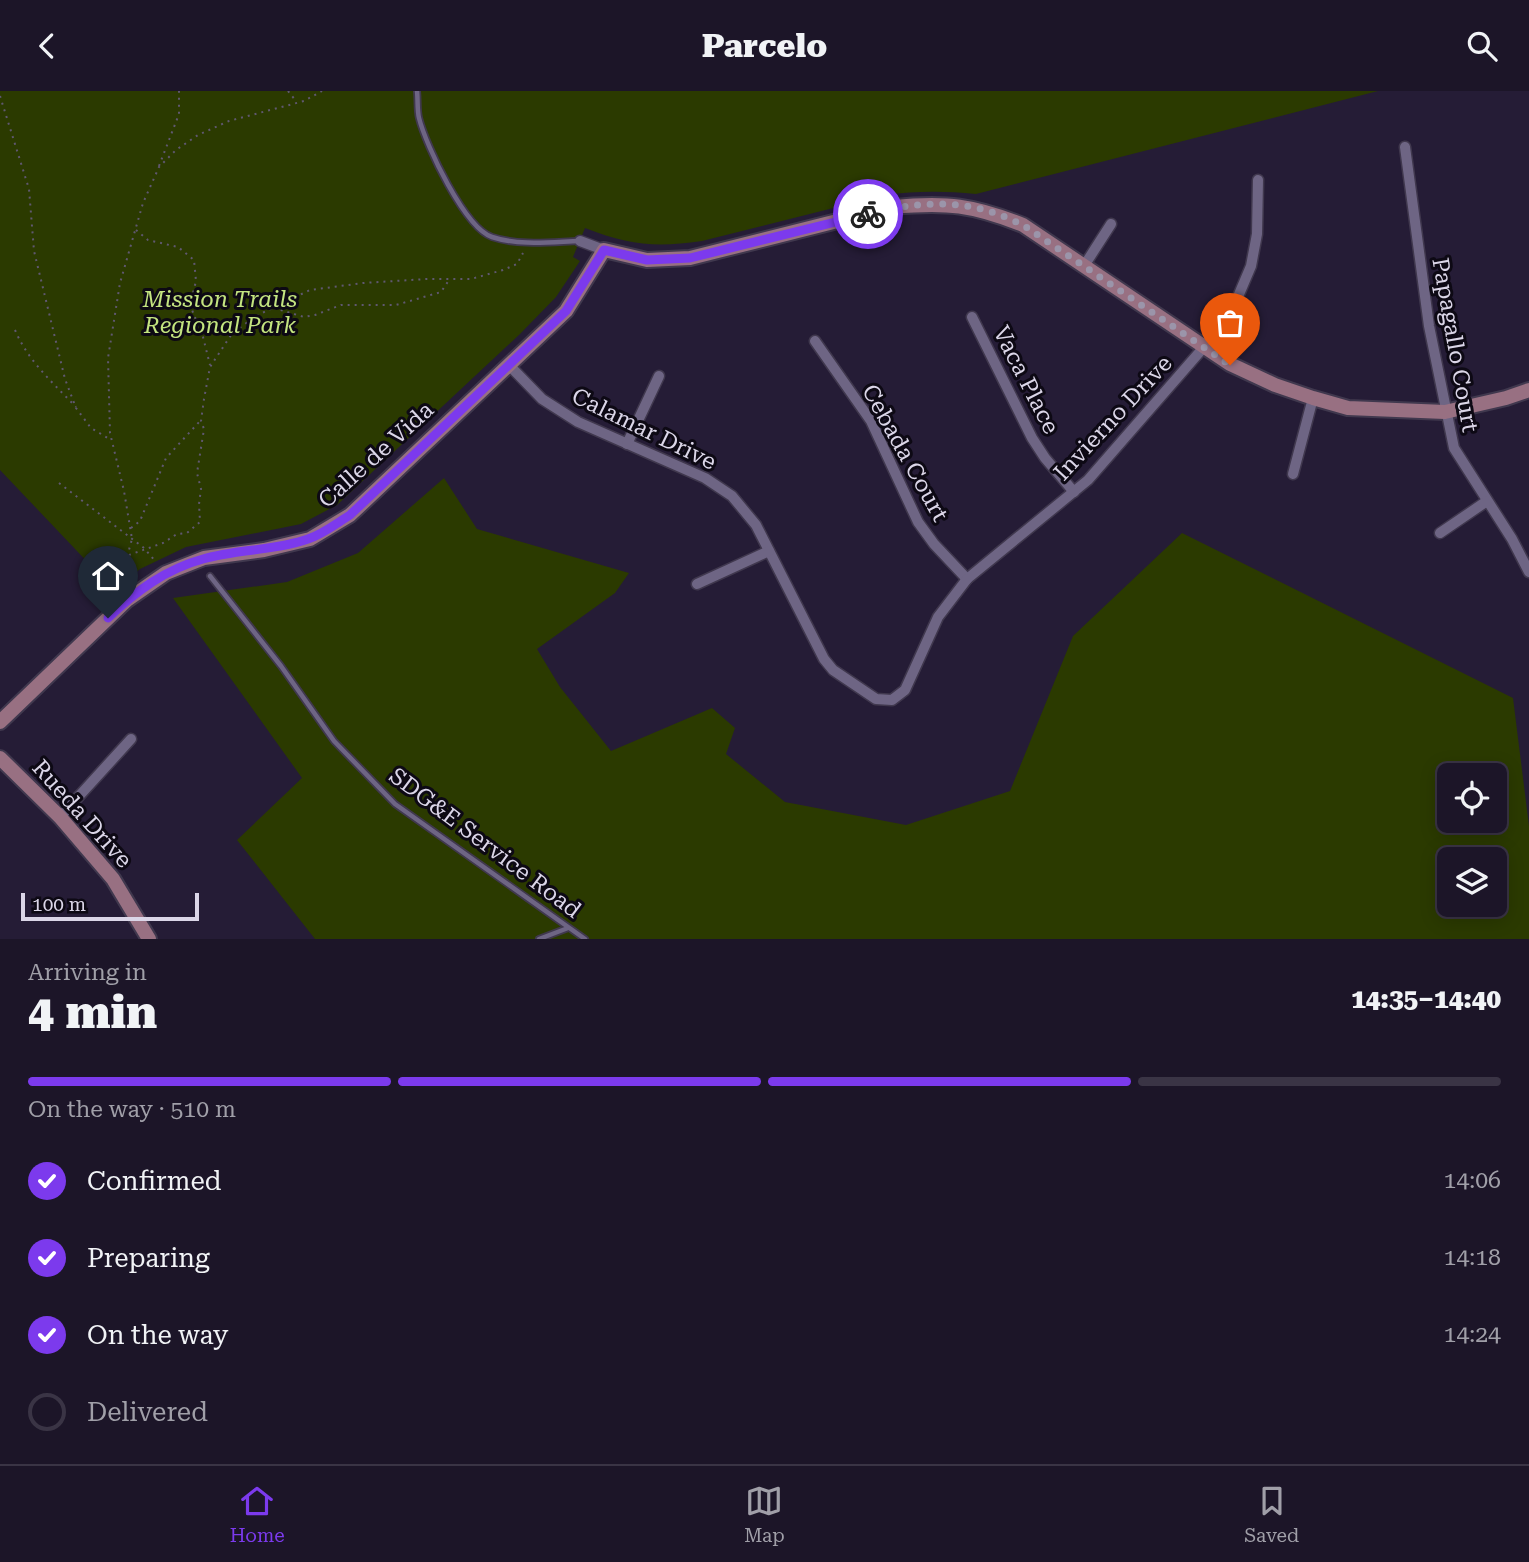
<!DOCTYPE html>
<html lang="en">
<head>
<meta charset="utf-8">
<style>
  body { margin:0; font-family:"Roboto Serif",serif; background:#292234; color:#f1f3f6; height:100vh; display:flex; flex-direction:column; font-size:26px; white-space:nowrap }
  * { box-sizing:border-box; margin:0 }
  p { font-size:23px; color:#a09fa8 }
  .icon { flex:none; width:38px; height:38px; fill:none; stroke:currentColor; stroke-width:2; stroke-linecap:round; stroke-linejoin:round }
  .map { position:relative; height:848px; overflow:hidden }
  .panel { display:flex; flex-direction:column; background:#1c1528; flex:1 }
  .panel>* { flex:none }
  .controls { position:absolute; left:1437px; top:672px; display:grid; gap:14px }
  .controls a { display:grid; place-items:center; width:70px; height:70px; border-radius:10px; background:#1c1528; box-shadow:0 4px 18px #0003,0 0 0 2px #3a3445; font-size:35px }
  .scale { position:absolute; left:21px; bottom:18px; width:178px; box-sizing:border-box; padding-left:7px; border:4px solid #dbd6e8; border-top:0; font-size:19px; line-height:24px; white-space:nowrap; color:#dbd6e8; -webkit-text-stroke:5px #0d0914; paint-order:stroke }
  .pin { position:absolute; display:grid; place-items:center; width:60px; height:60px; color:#fff; margin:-72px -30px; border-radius:50% 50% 50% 0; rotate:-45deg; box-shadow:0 0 7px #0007 }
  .pin .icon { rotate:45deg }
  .courier { position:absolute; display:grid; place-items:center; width:70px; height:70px; margin:-35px; border:5px solid #7c3aed; border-radius:50%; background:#fff; color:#222; box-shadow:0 2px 9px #0007 }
  .overview em { font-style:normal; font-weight:800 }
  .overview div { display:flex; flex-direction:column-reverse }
  .overview { display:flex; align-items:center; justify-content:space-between; height:119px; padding:0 28px }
  h1 { font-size:46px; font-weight:800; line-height:52px }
  .bar { display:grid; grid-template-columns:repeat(4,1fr); gap:10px 7px; align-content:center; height:84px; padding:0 28px }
  .bar i { height:9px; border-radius:5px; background:#3a3445 }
  .bar .active { background:#7c3aed }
  .bar p { grid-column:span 4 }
  ol { padding:0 28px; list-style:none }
  li { display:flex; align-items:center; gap:21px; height:77px }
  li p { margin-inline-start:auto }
  li .icon { padding:7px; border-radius:50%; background:#7c3aed; color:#fff; stroke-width:4 }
  li:last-child { color:#a09fa8 }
  li i { width:38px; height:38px; border:4px solid #3a3445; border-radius:50% }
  header { display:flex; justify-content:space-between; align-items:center; height:91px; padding:0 28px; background:#1c1528; font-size:32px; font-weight:800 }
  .menu { display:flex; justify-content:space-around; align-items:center; height:98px; border-top:2px solid #3a3445; background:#1c1528; font-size:19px; color:#a09fa8 }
  .menu a { display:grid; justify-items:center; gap:4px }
  .menu .active { color:#7c3aed }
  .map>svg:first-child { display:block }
</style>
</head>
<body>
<header><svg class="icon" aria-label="back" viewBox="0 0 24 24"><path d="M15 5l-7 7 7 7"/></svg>Parcelo<svg class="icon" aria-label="search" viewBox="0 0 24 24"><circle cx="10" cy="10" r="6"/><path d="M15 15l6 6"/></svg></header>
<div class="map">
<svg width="1529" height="848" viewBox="0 0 1529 848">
  <rect width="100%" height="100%" fill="#251c36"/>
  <g fill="#2b3a00" fill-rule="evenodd">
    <path d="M 0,0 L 1378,0 L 976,103 C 944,100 916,100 885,104 L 702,150 C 655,157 629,154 585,137 L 573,166 L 580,170 L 556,206 L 520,243 L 337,414 L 301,433 L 186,456 L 140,478 L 115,500 L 0,379 Z"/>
    <path d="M 444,387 L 477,438 L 629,482 L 615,502 L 537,558 L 560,596 L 611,660 L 712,617 L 735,637 L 726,663 L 785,711 L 906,734 L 1010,700 L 1073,545 L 1182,442 L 1513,607 L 1529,735 L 1529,848 L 315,848 L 237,749 L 302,687 L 173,507 L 287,491 L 358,462 ZM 1449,684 L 1494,684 L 1494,730 L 1449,730 ZM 1449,768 L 1494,768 L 1494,814 L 1449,814 Z"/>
  </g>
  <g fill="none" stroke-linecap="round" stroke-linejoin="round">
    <g stroke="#40384e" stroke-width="8">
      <g id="lane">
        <path d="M 417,0 C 418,9 417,19 419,27 C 426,55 465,137 492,146 C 519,155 551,151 579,150"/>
        <polyline points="210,485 281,575 334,650 395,713 585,848"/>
        <polyline points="539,848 568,837"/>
      </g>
    </g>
    <g stroke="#40384e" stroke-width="13">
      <g id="street">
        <polyline points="1405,56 1429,235 1454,357 1512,448 1529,481"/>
        <polyline points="580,150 604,159"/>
        <polyline points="1084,175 1111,133"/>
        <polyline points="972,226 1032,347 1045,367 1074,401"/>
        <polyline points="815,250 871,330 918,431 934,453 967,488"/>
        <polyline points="509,274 542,308 578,331 705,387 732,405 756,434 824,568 833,579 876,608 892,609 905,599 938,526 967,488 1088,389 1204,256 1237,208 1251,175 1257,143 1258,89"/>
        <polyline points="627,353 659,285"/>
        <polyline points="1293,383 1313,307"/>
        <polyline points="1440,442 1487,410"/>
        <polyline points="697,493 769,460"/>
        <polyline points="60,726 131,648"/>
      </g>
    </g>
    <g stroke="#40384e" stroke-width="18">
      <g id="secondary">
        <path d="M 0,631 L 127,509 L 166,482 L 204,467 L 264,459 L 310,448 L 350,424 L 566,220 L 604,159 L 647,169 L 690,167 L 893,116 C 947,111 973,114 1023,134 L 1230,273 L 1275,294 L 1313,307 L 1348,317 L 1445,321 L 1506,307 L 1529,299"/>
        <polyline points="0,667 60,726 113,788 149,848"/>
      </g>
    </g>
    <g stroke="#605870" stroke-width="2" stroke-dasharray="2 5" stroke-linecap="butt">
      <polyline points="288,0 296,10"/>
      <polyline points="0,5 29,98 34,160 65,288 76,317 91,337 111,349"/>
      <polyline points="159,75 179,23 179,0"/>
      <polyline points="136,139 148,149 178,156 194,169 196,190 190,214 203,246 210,274"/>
      <polyline points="274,217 304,226 315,224 341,214 396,214 441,201 449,189"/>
      <path d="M 15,239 C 28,270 53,292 76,316"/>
      <polyline points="59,392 144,457 156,471"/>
      <polyline points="131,437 140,430 166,367 200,330"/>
      <polyline points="129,464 163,452 177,443 187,442 200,431 199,413 201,398 197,382 204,338 201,330 204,308 210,276 233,241 260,223 310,199 363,192 427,188 471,188 503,179 517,173 523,162"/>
      <polyline points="123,492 121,488 132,448 124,400 110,342 108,267 120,192 143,112 159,76 176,59 198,44 229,30 304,10 322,0"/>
    </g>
    <use href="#lane" stroke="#6e6584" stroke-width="4.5"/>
    <use href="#street" stroke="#6e6584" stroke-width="10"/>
    <use href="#secondary" stroke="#987082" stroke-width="14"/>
  </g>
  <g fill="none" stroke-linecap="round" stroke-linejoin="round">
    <path stroke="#9b95aa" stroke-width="7" stroke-dasharray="0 12.6" d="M 868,123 C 906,113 950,108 988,120 C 1000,123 1012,129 1023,134 L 1230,274"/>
    <path stroke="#7c3aed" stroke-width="9" d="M 108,527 C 136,500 166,478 203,468 C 237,458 274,460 308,448 C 323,443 337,432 350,424 L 566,220 L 604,159 L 647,169 L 690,167 L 868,123"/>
  </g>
  <g text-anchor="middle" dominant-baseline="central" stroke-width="6" stroke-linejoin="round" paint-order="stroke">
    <g font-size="23" font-style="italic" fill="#c4e580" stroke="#0d0914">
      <text x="220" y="208">Mission Trails<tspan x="220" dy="26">Regional Park</tspan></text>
    </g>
    <g font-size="23" fill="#dbd6e8" stroke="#0d0914">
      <text transform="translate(1455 254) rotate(80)">Papagallo Court</text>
      <text transform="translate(1026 289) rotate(63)">Vaca Place</text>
      <text transform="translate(1113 327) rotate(-47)">Invierno Drive</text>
      <text transform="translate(644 338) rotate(26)">Calamar Drive</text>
      <text transform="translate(905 362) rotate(61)">Cebada Court</text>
      <text transform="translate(376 364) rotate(-42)">Calle de Vida</text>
      <text transform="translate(82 723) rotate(48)">Rueda Drive</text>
      <text transform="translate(485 752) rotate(37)">SDG&amp;E Service Road</text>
    </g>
  </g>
</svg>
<div class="controls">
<a><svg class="icon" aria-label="locate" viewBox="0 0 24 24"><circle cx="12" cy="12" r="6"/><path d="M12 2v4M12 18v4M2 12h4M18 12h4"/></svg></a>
<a><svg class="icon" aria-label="layers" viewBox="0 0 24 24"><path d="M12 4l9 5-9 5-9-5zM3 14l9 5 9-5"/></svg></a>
</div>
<div class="scale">100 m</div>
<div class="pin" style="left:1230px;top:274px;background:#ea580c"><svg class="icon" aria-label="bag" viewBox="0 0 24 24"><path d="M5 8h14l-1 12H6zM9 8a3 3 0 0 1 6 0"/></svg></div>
<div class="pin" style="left:108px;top:527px;background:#1f2937"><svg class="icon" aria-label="home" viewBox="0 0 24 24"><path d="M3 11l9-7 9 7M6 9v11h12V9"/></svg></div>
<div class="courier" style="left:868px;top:123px"><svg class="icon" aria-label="bike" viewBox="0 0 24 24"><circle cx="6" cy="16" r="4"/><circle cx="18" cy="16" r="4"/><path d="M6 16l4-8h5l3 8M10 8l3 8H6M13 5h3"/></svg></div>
</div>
<section class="panel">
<div class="overview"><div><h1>4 min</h1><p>Arriving in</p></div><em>14:35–14:40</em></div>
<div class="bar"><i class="active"></i><i class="active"></i><i class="active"></i><i></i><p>On the way · 510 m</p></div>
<ol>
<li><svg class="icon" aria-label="check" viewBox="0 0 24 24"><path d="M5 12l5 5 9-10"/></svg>Confirmed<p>14:06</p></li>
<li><svg class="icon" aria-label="check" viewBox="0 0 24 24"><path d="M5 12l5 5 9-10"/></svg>Preparing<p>14:18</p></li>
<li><svg class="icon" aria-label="check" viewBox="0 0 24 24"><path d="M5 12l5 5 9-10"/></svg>On the way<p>14:24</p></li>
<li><i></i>Delivered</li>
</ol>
</section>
<nav class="menu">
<a class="active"><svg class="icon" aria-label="home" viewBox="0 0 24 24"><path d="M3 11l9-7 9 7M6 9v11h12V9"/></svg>Home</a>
<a><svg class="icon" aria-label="map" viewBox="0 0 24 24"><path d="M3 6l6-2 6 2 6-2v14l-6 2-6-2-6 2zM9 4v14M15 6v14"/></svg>Map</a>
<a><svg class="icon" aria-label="saved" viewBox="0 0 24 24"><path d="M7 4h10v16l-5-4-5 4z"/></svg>Saved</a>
</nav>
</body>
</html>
